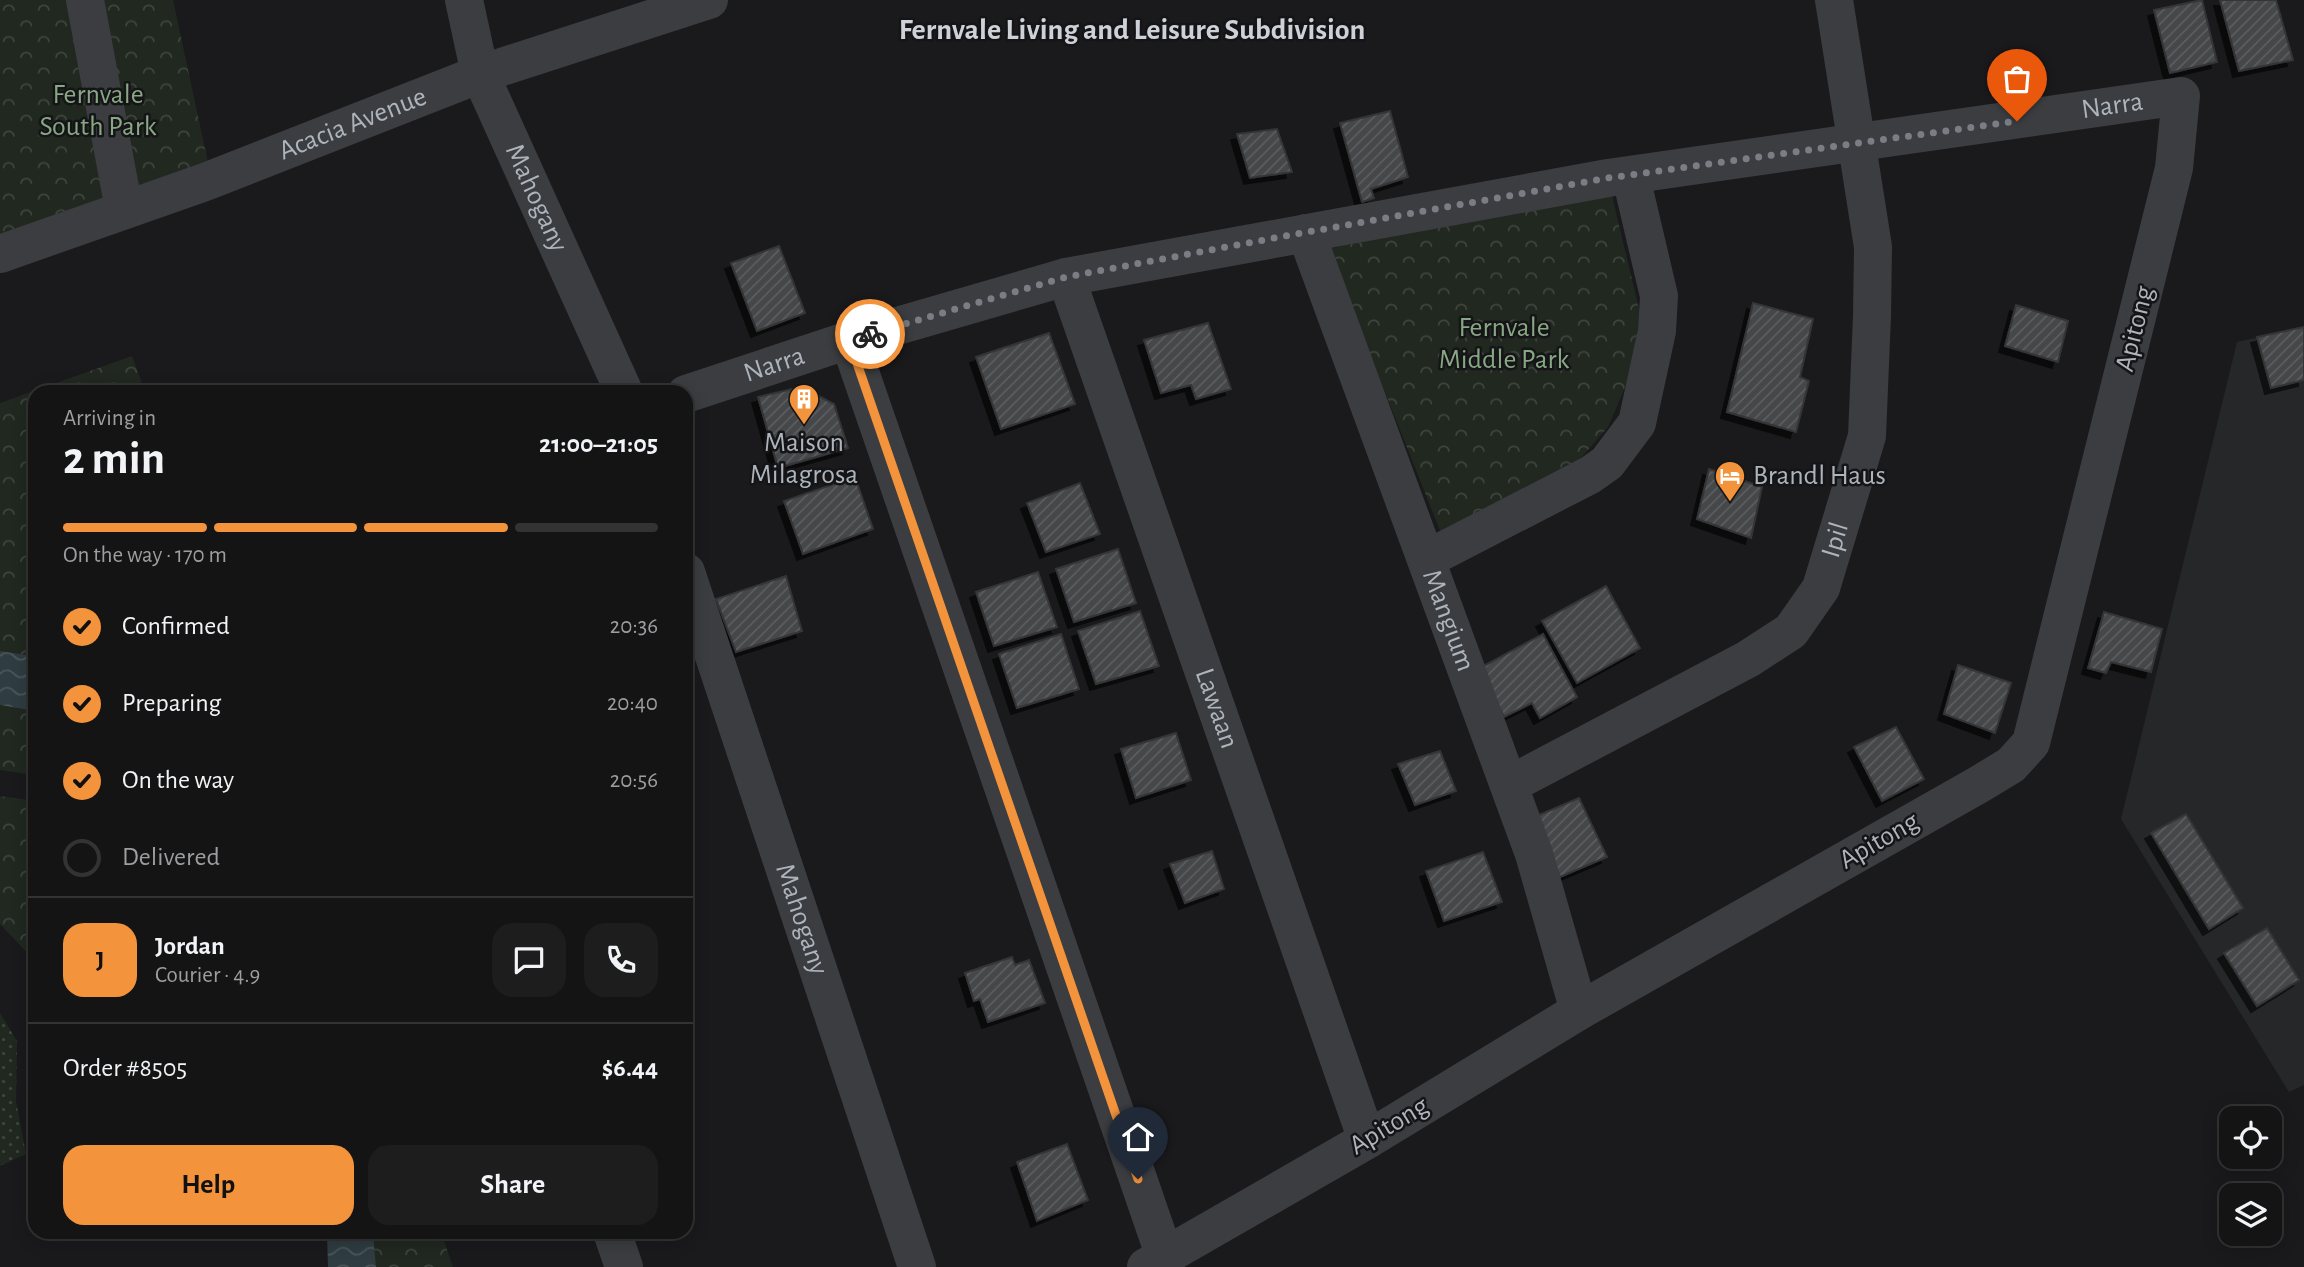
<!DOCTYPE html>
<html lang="en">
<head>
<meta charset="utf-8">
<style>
  body { margin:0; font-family:"Alegreya Sans",sans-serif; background:#1d1d1e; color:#f1f3f6; height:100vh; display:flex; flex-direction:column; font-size:26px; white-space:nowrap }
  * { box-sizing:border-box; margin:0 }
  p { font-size:23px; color:#9d9ea0 }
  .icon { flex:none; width:38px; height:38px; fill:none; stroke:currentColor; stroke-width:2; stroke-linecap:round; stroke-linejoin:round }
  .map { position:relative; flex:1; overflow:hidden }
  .drawer { position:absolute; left:28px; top:385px; width:665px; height:854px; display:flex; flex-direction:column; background:#141415; border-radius:21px; box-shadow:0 4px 18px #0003,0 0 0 2px #333334 }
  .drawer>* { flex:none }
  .buttons { position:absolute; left:2219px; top:1106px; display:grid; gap:14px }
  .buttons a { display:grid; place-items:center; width:63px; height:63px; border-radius:14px; background:#141415; box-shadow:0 4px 18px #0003,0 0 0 2px #333334; font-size:35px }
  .pin { position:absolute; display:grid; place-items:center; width:60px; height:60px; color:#fff; margin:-72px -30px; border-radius:50% 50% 50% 0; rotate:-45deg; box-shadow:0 0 7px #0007 }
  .pin .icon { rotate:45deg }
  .courier { position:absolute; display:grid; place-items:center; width:70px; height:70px; margin:-35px; border:5px solid #f3933b; border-radius:50%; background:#fff; color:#222; box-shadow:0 2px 9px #0007 }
  .summary em { font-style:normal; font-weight:700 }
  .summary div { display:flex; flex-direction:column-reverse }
  .summary { display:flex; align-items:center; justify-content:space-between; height:119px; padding:0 35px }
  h1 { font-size:46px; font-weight:700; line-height:52px }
  .bar { display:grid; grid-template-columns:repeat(4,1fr); gap:10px 7px; align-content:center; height:84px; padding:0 35px }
  .bar i { height:9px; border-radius:5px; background:#333334 }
  .bar .on { background:#f3933b }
  .bar p { grid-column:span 4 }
  .line { display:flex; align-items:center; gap:18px; padding:0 35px; border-top:2px solid #333334 }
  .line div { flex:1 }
  .round { display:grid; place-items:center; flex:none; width:74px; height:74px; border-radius:21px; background:#1d1d1e }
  ol { padding:0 35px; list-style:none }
  li { display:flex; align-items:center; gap:21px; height:77px }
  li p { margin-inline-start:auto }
  li .icon { padding:7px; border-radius:50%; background:#f3933b; color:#111; stroke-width:4 }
  li:last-child { color:#9d9ea0 }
  li i { width:38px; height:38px; border:4px solid #333334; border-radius:50% }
  .button { display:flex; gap:14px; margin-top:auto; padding:14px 35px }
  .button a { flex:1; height:80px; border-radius:21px; background:#f3933b; color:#111; font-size:28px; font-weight:700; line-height:80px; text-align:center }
  .button a+a { background:#1d1d1e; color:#f1f3f6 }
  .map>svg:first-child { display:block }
</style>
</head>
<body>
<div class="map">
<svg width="2304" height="1267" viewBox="0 0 2304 1267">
  <defs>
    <pattern id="grass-dots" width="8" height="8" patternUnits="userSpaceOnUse" patternTransform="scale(1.75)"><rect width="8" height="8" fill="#202820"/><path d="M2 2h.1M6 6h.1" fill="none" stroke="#3e453e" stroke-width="1.8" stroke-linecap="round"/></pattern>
    <pattern id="forest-crowns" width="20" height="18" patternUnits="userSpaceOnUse" patternTransform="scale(1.75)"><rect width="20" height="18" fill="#202820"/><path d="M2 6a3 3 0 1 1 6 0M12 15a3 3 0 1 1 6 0" fill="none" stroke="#3e453e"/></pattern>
    <pattern id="water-waves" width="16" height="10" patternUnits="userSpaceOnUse" patternTransform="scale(1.75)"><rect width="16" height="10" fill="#2f3c41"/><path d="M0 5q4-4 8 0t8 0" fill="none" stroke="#4a565a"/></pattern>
    <pattern id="building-hatch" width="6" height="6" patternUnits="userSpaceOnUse" patternTransform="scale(1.75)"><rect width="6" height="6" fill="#444649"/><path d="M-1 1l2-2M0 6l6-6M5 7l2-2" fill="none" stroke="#5c5e61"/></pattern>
    <filter id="shadow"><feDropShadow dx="-6" dy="6" stdDeviation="0" flood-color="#0009"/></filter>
  </defs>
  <rect width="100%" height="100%" fill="#1a1a1c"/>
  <polygon fill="#262729" points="2304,327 2304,1085 2289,1092 2121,819 2237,342"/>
  <polygon fill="url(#grass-dots)" points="0,1013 17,1041 16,1101 26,1154 0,1166"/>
  <g fill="url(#forest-crowns)">
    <polygon points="0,0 173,0 210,172 0,247"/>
    <polygon points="1612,196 1640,313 1632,371 1608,427 1578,461 1441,533 1328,249 1435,227"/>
    <polygon points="132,356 145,392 35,392 35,656 0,651 0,403"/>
    <polygon points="0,705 35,711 35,775 0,770"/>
    <polygon points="0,796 35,801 35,961 0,924"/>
    <polygon points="373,1232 441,1232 453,1267 376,1267"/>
  </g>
  <g fill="url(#water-waves)">
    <polygon points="0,651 35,656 35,711 0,705"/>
    <polygon points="327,1232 373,1232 376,1267 328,1267"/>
  </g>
  <g fill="url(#building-hatch)" stroke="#343538" stroke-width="2" filter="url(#shadow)">
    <polygon points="2202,0 2217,62 2170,73 2154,10"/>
    <polygon points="2220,0 2276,0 2293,60 2239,71"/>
    <polygon points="1390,111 1408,177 1371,189 1374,198 1362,202 1340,123"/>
    <polygon points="1277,129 1292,172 1250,178 1237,134"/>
    <polygon points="779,246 805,313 757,331 731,263"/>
    <polygon points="1753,303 1813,319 1800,377 1809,381 1796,432 1727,412"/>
    <polygon points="2016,305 2068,321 2058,362 2005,346"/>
    <polygon points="1208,323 1231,389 1196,399 1191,385 1161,393 1144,340"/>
    <polygon points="2304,327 2304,380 2271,388 2257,337"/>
    <polygon points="1049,333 1075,404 1001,429 976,357"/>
    <polygon points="801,387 834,404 848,448 778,468 758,397"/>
    <polygon points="1709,469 1762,487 1751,538 1697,519"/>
    <polygon points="855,477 873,529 803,554 784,501"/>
    <polygon points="1080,483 1100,534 1046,552 1027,503"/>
    <polygon points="1118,549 1136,603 1074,622 1056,569"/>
    <polygon points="1038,572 1057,627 994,646 976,592"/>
    <polygon points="786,576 802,631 736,652 716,599"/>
    <polygon points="1606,586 1640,648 1577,683 1542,621"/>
    <polygon points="1140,611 1159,666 1096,684 1078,631"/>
    <polygon points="2104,612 2162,629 2151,672 2111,662 2106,673 2088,668"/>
    <polygon points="1061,634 1079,689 1017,708 999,654"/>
    <polygon points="1543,634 1577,697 1540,718 1532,703 1504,717 1480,668"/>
    <polygon points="1958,665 2011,683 1995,733 1944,714"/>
    <polygon points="1896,727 1924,779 1882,801 1854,747"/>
    <polygon points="1176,733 1191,780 1136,798 1121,749"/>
    <polygon points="1440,751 1456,791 1415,805 1398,764"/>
    <polygon points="1579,798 1607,857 1560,877 1532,818"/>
    <polygon points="2186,814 2243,908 2209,929 2151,833"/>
    <polygon points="1212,851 1224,889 1185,903 1170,864"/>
    <polygon points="1483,852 1502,902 1444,921 1426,871"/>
    <polygon points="2267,928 2299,980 2257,1006 2224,953"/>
    <polygon points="1012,957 1015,965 1029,960 1045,1003 988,1022 980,999 974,1001 965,973"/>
    <polygon points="1067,1144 1088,1200 1037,1221 1017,1162"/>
  </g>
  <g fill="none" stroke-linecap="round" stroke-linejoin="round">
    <g stroke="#3b3d41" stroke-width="38">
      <polyline points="85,0 124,209"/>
      <path id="s1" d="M 464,0 L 480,74 L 624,392"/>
      <path id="s2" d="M 1306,233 L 1534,854 L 1579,1011"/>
      <path id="s3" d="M 0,254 L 205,182 L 480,74 L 709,0"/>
      <path id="s4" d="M 1066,277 L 1367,1140"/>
      <polyline points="849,340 1165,1257"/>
      <path id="s5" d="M 686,394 L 849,340 L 1066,277 L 1608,178 L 2181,96 L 2174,168 L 2031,743 L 2011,765 L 1978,785 L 1579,1011 L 1367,1140 L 1146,1267"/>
      <polyline points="1427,559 1590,475 1607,463 1637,423 1657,331 1659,296 1631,177"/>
      <path id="s6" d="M 686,572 L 917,1267"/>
      <path id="s7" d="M 1509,785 L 1748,659 L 1791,631 L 1821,588 L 1867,436 L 1872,316 L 1873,247 L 1834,0"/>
      <polyline points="612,1232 624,1267"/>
    </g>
  </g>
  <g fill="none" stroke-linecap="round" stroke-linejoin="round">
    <polyline stroke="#7a7e84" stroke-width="7" stroke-dasharray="0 12.6" points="870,334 1066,277 1280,237 1608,178 2017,121"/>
    <polyline stroke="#f3933b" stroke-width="9" points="870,334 849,340 1138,1179"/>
  </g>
  <defs>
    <g id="building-pin" transform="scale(1.575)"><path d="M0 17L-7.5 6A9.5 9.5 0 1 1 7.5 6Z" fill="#f3933b" stroke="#151517"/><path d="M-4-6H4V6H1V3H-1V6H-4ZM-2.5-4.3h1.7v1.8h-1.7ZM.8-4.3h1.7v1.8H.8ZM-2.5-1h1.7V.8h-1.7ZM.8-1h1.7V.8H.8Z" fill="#fff"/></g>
    <g id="hotel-pin" transform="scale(1.575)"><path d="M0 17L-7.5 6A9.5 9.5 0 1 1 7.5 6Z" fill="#f3933b" stroke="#151517"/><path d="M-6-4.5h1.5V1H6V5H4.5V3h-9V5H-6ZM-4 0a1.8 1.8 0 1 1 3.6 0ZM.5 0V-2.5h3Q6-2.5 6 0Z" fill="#fff"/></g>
  </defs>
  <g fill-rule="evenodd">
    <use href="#building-pin" x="804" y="399"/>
    <use href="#hotel-pin" x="1730" y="476"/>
  </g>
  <g text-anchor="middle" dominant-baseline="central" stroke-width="5" stroke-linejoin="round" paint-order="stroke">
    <g font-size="28" fill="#88a784" stroke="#151517">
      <text x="98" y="95">Fernvale<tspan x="98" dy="32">South Park</tspan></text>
      <text x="1504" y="328">Fernvale<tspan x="1504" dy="32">Middle Park</tspan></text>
    </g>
    <g font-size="28" fill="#adb4bc" stroke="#151517">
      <text stroke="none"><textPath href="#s5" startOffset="1458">Narra</textPath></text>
      <text stroke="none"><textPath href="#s3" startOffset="376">Acacia Avenue</textPath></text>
      <text stroke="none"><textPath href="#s1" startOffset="212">Mahogany</textPath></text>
      <text transform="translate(2135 329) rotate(-76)">Apitong</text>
      <text stroke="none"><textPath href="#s5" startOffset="93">Narra</textPath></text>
      <text stroke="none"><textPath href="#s7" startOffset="424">Ipil</textPath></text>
      <text stroke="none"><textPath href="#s2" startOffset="413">Mangium</textPath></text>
      <text stroke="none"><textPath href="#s4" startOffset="457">Lawaan</textPath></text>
      <text transform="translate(1879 841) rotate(-30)">Apitong</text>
      <text stroke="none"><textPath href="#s6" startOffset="366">Mahogany</textPath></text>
      <text transform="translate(1389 1126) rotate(-31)">Apitong</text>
    </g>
    <g font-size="28" fill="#adb4bc" stroke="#151517">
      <text x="804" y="443">Maison<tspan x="804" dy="32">Milagrosa</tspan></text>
      <text x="1753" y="476" text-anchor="start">Brandl Haus</text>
    </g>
    <g font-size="30" font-weight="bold" fill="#ced2d8" stroke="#151517">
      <text x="1132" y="30">Fernvale Living and Leisure Subdivision</text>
    </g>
  </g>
</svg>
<div class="buttons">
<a><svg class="icon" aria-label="locate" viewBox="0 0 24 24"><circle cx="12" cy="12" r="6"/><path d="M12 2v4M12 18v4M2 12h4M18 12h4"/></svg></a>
<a><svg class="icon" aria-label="layers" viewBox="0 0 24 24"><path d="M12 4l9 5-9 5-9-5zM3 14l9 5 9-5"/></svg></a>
</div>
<div class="pin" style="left:2017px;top:121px;background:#ea580c"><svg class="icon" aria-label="bag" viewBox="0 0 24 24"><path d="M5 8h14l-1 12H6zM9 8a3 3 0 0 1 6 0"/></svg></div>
<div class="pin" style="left:1138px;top:1179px;background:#1f2937"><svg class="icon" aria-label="home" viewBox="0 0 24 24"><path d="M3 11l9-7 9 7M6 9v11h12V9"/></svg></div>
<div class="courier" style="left:870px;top:334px"><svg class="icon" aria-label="bike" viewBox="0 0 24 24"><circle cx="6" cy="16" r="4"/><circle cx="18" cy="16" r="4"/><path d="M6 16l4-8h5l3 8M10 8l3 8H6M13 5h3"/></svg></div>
<section class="drawer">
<div class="summary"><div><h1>2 min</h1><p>Arriving in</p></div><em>21:00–21:05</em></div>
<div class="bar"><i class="on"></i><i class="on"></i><i class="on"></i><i></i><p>On the way · 170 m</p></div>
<ol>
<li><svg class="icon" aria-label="check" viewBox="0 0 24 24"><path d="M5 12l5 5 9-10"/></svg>Confirmed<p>20:36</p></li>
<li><svg class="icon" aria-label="check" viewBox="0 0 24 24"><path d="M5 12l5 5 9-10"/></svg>Preparing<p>20:40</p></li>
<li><svg class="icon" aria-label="check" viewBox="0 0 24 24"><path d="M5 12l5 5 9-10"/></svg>On the way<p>20:56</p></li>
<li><i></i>Delivered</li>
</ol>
<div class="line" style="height:126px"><b class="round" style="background:#f3933b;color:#111">J</b><div><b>Jordan</b><p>Courier · 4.9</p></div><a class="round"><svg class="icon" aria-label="chat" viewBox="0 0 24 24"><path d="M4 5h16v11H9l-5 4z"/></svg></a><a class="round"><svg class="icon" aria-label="phone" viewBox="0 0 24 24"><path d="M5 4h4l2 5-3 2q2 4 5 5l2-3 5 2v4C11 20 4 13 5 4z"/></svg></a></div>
<div class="line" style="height:91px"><div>Order #8505</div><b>$6.44</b></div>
<div class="button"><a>Help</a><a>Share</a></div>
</section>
</div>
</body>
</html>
